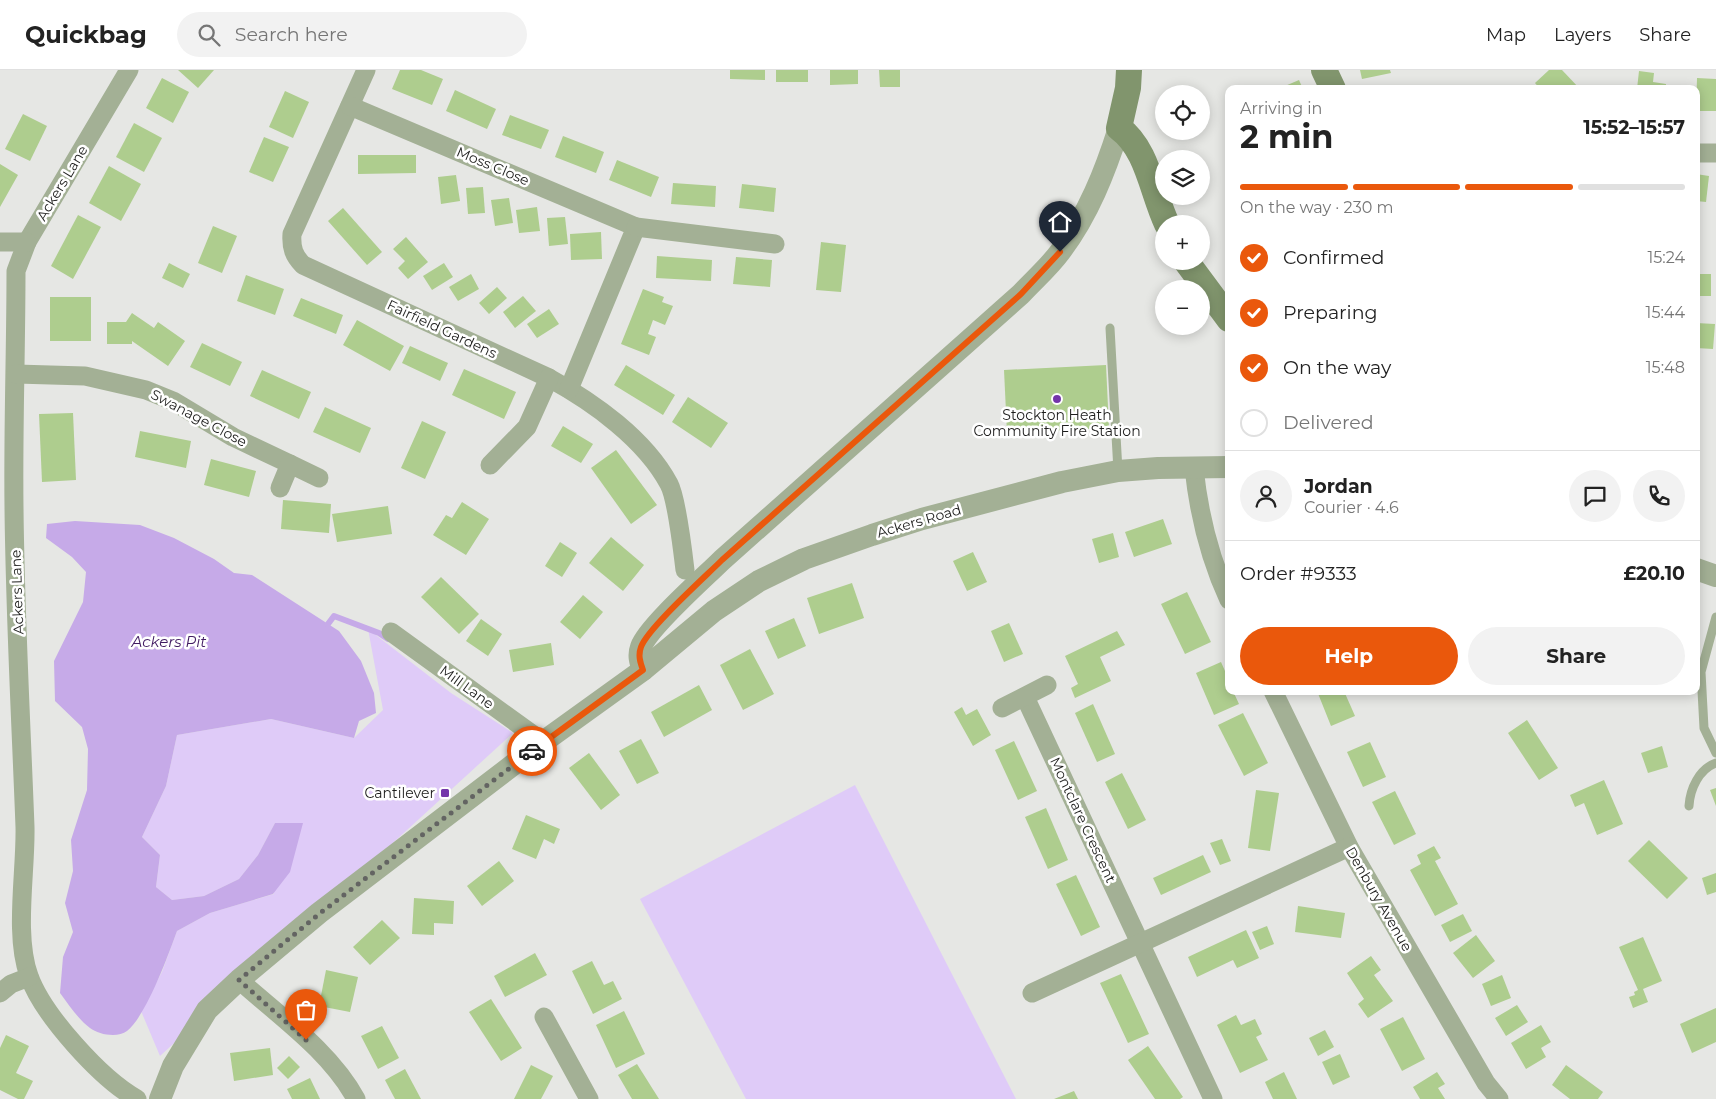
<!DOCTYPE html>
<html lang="en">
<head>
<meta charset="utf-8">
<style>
  body { margin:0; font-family:Montserrat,sans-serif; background:#f2f2f2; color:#222; height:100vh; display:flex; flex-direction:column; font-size:19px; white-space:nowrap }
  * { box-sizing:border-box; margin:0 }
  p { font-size:16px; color:#767676 }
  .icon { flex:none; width:28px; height:28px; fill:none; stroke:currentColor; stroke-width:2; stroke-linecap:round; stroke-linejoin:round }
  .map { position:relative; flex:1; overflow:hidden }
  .details { position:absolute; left:1225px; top:15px; width:475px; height:610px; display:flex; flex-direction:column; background:#fff; border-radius:10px; box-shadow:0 2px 12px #0003 }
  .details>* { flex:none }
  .tools { position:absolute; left:1155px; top:15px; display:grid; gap:10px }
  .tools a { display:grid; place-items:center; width:55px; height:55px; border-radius:50%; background:#fff; box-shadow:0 2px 12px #0003; font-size:25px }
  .pin { position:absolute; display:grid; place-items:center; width:42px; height:42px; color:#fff; margin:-51px -21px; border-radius:50% 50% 50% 0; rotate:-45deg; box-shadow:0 0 5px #0007 }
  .pin .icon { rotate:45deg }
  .courier { position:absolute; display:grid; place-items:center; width:50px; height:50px; margin:-25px; border:4px solid #ea580c; border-radius:50%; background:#fff; color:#222; box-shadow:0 1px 6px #0007 }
  .overview em { font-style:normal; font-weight:700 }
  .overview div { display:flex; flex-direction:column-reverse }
  .overview { display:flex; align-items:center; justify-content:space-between; height:85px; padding:0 15px }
  h1 { font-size:32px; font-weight:700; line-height:38px }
  .bar { display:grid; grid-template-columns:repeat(4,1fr); gap:8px 5px; align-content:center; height:60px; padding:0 15px }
  .bar i { height:6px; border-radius:4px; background:#e0e0e0 }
  .bar .selected { background:#ea580c }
  .bar p { grid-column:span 4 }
  .line { display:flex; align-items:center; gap:12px; padding:0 15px; border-top:1px solid #e0e0e0 }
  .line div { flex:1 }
  .round { display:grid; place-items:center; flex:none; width:52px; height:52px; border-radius:26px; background:#f2f2f2 }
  ol { padding:0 15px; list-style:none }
  li { display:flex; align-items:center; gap:15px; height:55px }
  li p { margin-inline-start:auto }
  li .icon { padding:5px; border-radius:50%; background:#ea580c; color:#fff; stroke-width:4 }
  li:last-child { color:#767676 }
  li i { width:28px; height:28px; border:2px solid #e0e0e0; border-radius:50% }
  .action { display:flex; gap:10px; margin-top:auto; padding:10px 15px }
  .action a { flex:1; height:58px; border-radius:30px; background:#ea580c; color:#fff; font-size:20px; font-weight:700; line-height:58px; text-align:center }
  .action a+a { background:#f2f2f2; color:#222 }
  header { display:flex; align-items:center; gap:30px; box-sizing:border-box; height:70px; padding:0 25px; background:#fff; border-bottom:1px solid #e0e0e0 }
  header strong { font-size:24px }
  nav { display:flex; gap:28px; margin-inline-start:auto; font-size:18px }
  .search { width:350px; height:45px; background:#f2f2f2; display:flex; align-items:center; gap:12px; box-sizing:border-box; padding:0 18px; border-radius:28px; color:#767676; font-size:19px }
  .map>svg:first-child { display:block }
</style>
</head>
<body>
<header>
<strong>Quickbag</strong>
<div class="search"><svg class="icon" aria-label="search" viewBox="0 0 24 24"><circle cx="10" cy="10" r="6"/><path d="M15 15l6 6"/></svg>Search here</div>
<nav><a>Map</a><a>Layers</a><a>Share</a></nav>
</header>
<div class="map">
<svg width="1716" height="1029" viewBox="0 0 1716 1029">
  <rect width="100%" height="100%" fill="#e6e7e4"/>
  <g fill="#dfcbf8">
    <polygon points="368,559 451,623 513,663 160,986 141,941 162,902 177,861 210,843 274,824 275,753 258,785 239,809 204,826 172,830 156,817 160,785 142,767 166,716 177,665 271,649 354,668 383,640"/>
    <polygon points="855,715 1016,1029 746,1029 640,829"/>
  </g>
  <path fill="#c6aae8" d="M 75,451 L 140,455 L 174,468 L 214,489 L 234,503 L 252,505 L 339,561 L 361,591 L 374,623 L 376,643 L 359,651 L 354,668 L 271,649 L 177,665 L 166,716 L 142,767 L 160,785 L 156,817 L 172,830 L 204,826 L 239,809 L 258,785 L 275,753 L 303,753 L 290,802 L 273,824 L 210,843 L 177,861 C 168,886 146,946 127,961 C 118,968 99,965 90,958 C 78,949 69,935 60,923 L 63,887 L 73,862 L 65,833 L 73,801 L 71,770 L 87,720 L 88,679 L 82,657 L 55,631 L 54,591 L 83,532 L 86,502 L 72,487 L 46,468 L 47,454 Z"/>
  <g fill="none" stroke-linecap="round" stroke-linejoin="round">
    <polyline stroke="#c6aae8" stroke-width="6" points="328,554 334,546 379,563 388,569"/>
  </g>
  <g fill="#aecd8e">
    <polygon points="178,0 214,0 198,18"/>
    <polygon points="400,0 421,0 443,9 432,35 392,19"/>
    <polygon points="730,0 765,0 765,10 730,9"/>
    <rect x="776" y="0" width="32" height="12"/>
    <polygon points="830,0 858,0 858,14 830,15"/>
    <polygon points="879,0 900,0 900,17 880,17"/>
    <polygon points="1360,0 1390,0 1391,3 1362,9"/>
    <polygon points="1549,0 1562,0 1580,19 1540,19 1535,13"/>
    <polygon points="1639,1 1654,3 1653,12 1666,14 1666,19 1637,19"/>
    <polygon points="162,8 189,22 173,53 146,38"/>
    <polygon points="1697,8 1716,9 1716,41 1696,41"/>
    <polygon points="1299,10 1303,19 1278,19"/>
    <polygon points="455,20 496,39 487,59 446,41"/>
    <polygon points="285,21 309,32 293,68 269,57"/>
    <polygon points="23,44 47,56 30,91 5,79"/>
    <polygon points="510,45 549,60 541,79 502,65"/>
    <polygon points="134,53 162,68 144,102 116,87"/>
    <polygon points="563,66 604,82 596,103 555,87"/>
    <polygon points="264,67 289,77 273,112 249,102"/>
    <polygon points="358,85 416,85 416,103 358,104"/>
    <polygon points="617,90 659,107 651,127 609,110"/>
    <polygon points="0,94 18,105 0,137"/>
    <polygon points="109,96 141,114 121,151 89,133"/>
    <polygon points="1696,104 1709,106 1706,132 1696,131"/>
    <polygon points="456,105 460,131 441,134 438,107"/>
    <polygon points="673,113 716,116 715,137 671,134"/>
    <polygon points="742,114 776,118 774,142 739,138"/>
    <polygon points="483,117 485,143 468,144 466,118"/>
    <polygon points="509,128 513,153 495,156 491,130"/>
    <polygon points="537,137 540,161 519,163 516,140"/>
    <polygon points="343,138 382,182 367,195 328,151"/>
    <polygon points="78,145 101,157 73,209 51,196"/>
    <polygon points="565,147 568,174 549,176 547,148"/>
    <polygon points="213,156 237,166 222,203 198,193"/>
    <polygon points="601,162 602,189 571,190 570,164"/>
    <polygon points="406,167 428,192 408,209 398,198 405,191 393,179"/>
    <polygon points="821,172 846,175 841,222 816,220"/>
    <polygon points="657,186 712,190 711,211 656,208"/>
    <polygon points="736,187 772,190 770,217 733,214"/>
    <polygon points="169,193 190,204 183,218 162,208"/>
    <polygon points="444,193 453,207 432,220 423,206"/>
    <polygon points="471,204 479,219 458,231 449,217"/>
    <rect x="1696" y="204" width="15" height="22"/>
    <polygon points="246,205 284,219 275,245 237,231"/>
    <polygon points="497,217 507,228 489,244 479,233"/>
    <polygon points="643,219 664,227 662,232 673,236 665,255 653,250 648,264 656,267 649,285 621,274"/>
    <polygon points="523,226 536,241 515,258 503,242"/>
    <rect x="50" y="227" width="41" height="44"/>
    <polygon points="301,228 343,245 336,264 293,246"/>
    <polygon points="549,239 559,254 537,268 527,254"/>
    <polygon points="132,243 154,258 158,252 185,271 168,296 132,271 132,274 107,274 107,252 126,252"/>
    <polygon points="357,250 404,276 390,301 343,275"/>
    <polygon points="1696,253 1715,254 1713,279 1696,278"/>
    <polygon points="202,273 242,292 230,316 190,297"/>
    <polygon points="410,276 448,293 440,311 402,293"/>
    <polygon points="626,295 675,325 663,345 614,315"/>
    <polygon points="1106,295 1109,358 1007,363 1004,300"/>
    <polygon points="464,299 516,322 504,349 452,325"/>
    <polygon points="262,300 311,322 299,349 250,326"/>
    <polygon points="688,327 728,353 711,378 672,352"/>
    <polygon points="325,337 371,358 360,383 313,362"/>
    <polygon points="73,343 76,410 42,412 39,344"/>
    <polygon points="422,351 446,362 425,409 401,398"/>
    <polygon points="563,356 593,374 581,393 551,376"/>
    <polygon points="140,361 191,371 186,398 135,387"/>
    <polygon points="616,380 657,435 631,454 591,398"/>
    <polygon points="211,389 256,401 249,427 204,415"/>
    <polygon points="283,430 331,434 329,463 281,459"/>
    <polygon points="462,432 489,449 466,485 433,465 446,445 452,448"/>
    <polygon points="388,436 392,464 337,472 332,444"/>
    <polygon points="1163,449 1172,474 1134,487 1125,462"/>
    <polygon points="1113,463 1119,487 1099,493 1092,469"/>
    <polygon points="611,467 644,495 623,521 589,493"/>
    <polygon points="560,472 577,483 562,507 545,496"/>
    <polygon points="973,482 987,512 967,521 953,491"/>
    <polygon points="441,507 479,544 459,564 421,527"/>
    <polygon points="852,513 864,548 819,564 807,528"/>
    <polygon points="1187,522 1211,572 1185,584 1161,534"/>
    <polygon points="583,525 603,542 580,569 560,552"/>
    <polygon points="794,548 806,576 778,589 765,561"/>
    <polygon points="481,549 502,564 488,586 466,571"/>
    <polygon points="1009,553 1023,584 1004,592 991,561"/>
    <polygon points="1117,561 1125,575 1100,587 1111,611 1075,628 1071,618 1078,614 1065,586"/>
    <polygon points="551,573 554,595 513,602 509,580"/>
    <polygon points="750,579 774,624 743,640 720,595"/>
    <polygon points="1221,592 1229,610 1229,621 1233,621 1239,634 1214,645 1196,603"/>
    <polygon points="699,615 712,640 664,667 651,642"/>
    <polygon points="1317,621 1344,621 1355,646 1331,656"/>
    <polygon points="1093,634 1115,684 1097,692 1075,643"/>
    <polygon points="962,637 966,645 977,639 991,665 973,676 954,642"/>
    <polygon points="1243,643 1268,693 1244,706 1218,655"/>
    <polygon points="1527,650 1558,698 1539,710 1508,663"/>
    <polygon points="641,669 659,703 637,714 619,681"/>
    <polygon points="1014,671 1037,721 1018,730 995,680"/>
    <polygon points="1370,672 1386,707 1363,717 1347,682"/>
    <polygon points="1662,676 1668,697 1648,703 1641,683"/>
    <polygon points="589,683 620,725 601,740 569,698"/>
    <polygon points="1122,703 1146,750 1128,759 1105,712"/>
    <polygon points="1604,710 1623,754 1597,765 1584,733 1575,737 1570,725"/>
    <polygon points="1716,718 1716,736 1710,720"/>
    <polygon points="1256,720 1279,723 1270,781 1248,778"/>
    <polygon points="1395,721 1416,764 1394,775 1372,732"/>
    <polygon points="1046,738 1068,790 1048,799 1025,747"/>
    <polygon points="526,745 560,759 554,774 544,769 536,789 512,779"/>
    <polygon points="1222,769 1231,791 1220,795 1210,773"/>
    <polygon points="1649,770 1688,808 1667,829 1628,791"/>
    <polygon points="1434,776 1441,788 1435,791 1458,834 1435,846 1410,800 1421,794 1417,785"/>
    <polygon points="1203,785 1211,802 1161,825 1153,808"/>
    <polygon points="499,791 514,811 482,836 467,816"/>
    <polygon points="1716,803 1716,822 1707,825 1702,808"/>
    <polygon points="1076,805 1100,857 1081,866 1056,814"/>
    <polygon points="414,828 454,831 453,854 434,853 434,865 412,864"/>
    <polygon points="1298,836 1345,843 1341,868 1295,862"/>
    <polygon points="1463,844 1472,861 1450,872 1441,855"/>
    <polygon points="382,850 400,868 370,895 353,877"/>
    <polygon points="1267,856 1274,874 1260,880 1252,862"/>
    <polygon points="1246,860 1259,888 1237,898 1233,890 1197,907 1188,887"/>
    <polygon points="1476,865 1495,891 1473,908 1453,883"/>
    <polygon points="1643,867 1662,911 1643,919 1648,932 1633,938 1629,927 1635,925 1634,922 1638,920 1619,877"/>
    <polygon points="535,883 547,905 505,927 494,906"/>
    <polygon points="1371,886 1381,900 1374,905 1393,931 1368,948 1358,934 1364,929 1347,903"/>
    <polygon points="592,891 604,915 613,911 622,929 593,944 572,901"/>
    <polygon points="326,900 358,907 350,942 319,936"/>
    <polygon points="1121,904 1149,964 1128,973 1100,913"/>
    <polygon points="1502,905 1511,928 1491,936 1482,914"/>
    <polygon points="491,929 522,978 501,991 469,942"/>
    <polygon points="1517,935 1528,952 1506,966 1495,948"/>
    <polygon points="1716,938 1716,972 1692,983 1680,954"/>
    <polygon points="624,941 645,984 616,998 596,955"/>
    <polygon points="1236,945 1241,955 1255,949 1262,964 1256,967 1268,990 1240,1003 1217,955"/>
    <polygon points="1403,947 1425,989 1402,1001 1380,959"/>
    <polygon points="1541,955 1551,972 1541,978 1546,987 1526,999 1511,973"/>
    <polygon points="382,956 399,988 378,999 361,966"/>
    <polygon points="1325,960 1334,977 1318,986 1309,968"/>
    <polygon points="6,965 29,976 16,1003 33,1011 24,1029 18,1029 0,1020 0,978"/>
    <polygon points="1148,976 1183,1027 1180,1029 1155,1029 1128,990"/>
    <polygon points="270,978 273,1005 234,1011 230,983"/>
    <polygon points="1340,984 1350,1007 1333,1015 1322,992"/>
    <polygon points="289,986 300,997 288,1009 277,998"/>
    <polygon points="637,994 659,1029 632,1029 618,1005"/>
    <polygon points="531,995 553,1006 541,1029 514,1029"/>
    <polygon points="1566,995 1603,1022 1598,1029 1570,1029 1552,1015"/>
    <polygon points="405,999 421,1029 395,1029 385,1010"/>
    <polygon points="1284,1002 1297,1029 1273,1029 1265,1012"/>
    <polygon points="1437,1002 1445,1014 1438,1018 1445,1029 1420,1029 1413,1017"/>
    <polygon points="310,1008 320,1029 292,1029 287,1019"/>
    <polygon points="1074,1021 1078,1029 1054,1029"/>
  </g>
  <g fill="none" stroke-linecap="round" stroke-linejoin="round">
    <g stroke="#a3b095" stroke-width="9">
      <polyline points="1110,258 1118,401"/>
      <polyline points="1716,547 1701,602 1704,658 1716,683"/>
      <path d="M 1689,736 C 1690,719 1699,699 1716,693"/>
    </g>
    <g stroke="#a3b095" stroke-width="19">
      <path d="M 129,0 L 27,172 L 16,201 C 16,280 13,359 14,437 C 15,544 21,651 25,757 C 26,802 14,865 29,906 C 43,945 101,1009 137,1029"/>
      <path d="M 366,0 L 292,164 C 291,178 294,186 303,195 L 549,308 C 593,332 645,369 669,414 C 676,427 683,483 685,500"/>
      <polyline points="350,36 636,157 569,319"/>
      <polyline points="1696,83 1716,83"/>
      <polyline points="636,157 775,174"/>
      <polyline points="0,172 27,172"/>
      <polyline points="16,304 85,306 146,320 173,331 233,367 290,394"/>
      <polyline points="490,395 527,357 549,308"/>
      <path d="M 1194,398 C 1199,445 1209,487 1229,530"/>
      <polyline points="280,418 290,394 319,408"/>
      <polyline points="391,562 543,672"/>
      <polyline points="1273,621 1349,777 1486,1013 1499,1029"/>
      <polyline points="1025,627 1213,1029"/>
      <polyline points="1002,638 1047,615"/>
      <path d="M 239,910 C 279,946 330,981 356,1029"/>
      <polyline points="0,923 11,914 29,907"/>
      <polyline points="1032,923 1349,777"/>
      <polyline points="544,947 589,1029"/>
    </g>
    <g stroke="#a3b095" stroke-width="22">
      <polyline points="1696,499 1716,506"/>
      <path d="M 643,600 C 640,592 638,585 641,577 C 648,557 705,507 722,490 L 1021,224 C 1034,210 1049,197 1060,182 C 1088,145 1105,102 1119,58"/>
      <polyline points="160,1029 173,996 207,940 239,910 319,843 543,672 643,600 714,541 759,511 804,489 872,465 922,449 1062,412 1118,401 1158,398 1229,397"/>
    </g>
    <g stroke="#81956d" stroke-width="26">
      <path d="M 1129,0 L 1128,18 L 1119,58 C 1148,79 1152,123 1167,154"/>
      <polyline points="1324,0 1333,19"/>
      <polyline points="1186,191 1229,249"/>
    </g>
  </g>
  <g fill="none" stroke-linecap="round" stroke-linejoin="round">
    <polyline stroke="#636462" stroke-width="5" stroke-dasharray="0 9" points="306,970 239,910 319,844 532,681"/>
    <path stroke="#ea580c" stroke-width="6" d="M 532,681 L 643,600 C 640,592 638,585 641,577 C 648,558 705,507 722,490 L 1021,224 L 1060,182"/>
  </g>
  <g fill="#7435aa" stroke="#fff" stroke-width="2">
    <circle cx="1057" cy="329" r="5"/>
    <rect x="440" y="718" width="10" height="10" rx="2.5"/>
  </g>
  <g text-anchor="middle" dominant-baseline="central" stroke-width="5" stroke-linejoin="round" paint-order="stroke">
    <g font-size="14" fill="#1d1d1c" stroke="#fff">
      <text transform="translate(493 96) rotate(23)">Moss Close</text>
      <text transform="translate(62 113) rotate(-59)">Ackers Lane</text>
      <text transform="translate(442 259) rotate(25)">Fairfield Gardens</text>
      <text transform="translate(199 348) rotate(28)">Swanage Close</text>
      <text transform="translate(919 451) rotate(-16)">Ackers Road</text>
      <text transform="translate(17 522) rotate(-92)">Ackers Lane</text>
      <text transform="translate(467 617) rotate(36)">Mill Lane</text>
      <text transform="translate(1083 750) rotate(65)">Montclare Crescent</text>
      <text transform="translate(1379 829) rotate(60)">Denbury Avenue</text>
    </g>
    <g font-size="14" fill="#1d1d1c" stroke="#fff">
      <text x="1057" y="345">Stockton Heath<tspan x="1057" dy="16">Community Fire Station</tspan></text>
      <text x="435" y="723" text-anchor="end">Cantilever</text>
    </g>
    <g font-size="15" font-style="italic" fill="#411b62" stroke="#fff">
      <text x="169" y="571">Ackers Pit</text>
    </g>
  </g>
</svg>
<div class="tools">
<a><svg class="icon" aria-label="locate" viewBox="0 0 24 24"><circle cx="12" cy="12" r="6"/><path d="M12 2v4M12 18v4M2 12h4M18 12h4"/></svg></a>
<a><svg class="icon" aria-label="layers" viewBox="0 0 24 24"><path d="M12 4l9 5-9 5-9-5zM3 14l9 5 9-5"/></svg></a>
<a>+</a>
<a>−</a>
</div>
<div class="pin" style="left:306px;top:970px;background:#ea580c"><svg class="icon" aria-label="bag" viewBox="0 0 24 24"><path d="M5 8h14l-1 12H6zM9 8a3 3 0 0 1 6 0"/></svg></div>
<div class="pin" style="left:1060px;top:182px;background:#1f2937"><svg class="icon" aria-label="home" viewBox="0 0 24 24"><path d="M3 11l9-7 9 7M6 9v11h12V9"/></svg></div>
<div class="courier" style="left:532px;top:681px"><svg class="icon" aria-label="car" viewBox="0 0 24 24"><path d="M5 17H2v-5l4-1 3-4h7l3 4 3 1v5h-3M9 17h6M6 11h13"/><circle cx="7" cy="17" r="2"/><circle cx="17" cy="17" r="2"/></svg></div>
<section class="details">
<div class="overview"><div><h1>2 min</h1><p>Arriving in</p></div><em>15:52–15:57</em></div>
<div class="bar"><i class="selected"></i><i class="selected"></i><i class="selected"></i><i></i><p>On the way · 230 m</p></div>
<ol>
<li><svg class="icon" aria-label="check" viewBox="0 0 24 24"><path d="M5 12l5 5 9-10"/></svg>Confirmed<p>15:24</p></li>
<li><svg class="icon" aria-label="check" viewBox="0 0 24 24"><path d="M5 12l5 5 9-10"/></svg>Preparing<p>15:44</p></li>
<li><svg class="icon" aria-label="check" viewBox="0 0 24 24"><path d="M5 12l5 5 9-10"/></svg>On the way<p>15:48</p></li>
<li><i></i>Delivered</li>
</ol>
<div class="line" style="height:90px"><a class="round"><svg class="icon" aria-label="person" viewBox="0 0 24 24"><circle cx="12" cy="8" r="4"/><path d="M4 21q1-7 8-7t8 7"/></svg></a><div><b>Jordan</b><p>Courier · 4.6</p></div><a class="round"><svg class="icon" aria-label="chat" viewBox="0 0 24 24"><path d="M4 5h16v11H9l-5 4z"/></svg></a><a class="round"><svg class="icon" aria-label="phone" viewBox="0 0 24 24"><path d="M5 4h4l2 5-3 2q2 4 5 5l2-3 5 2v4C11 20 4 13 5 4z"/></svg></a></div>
<div class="line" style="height:65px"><div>Order #9333</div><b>£20.10</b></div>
<div class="action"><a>Help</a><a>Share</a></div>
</section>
</div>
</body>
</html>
